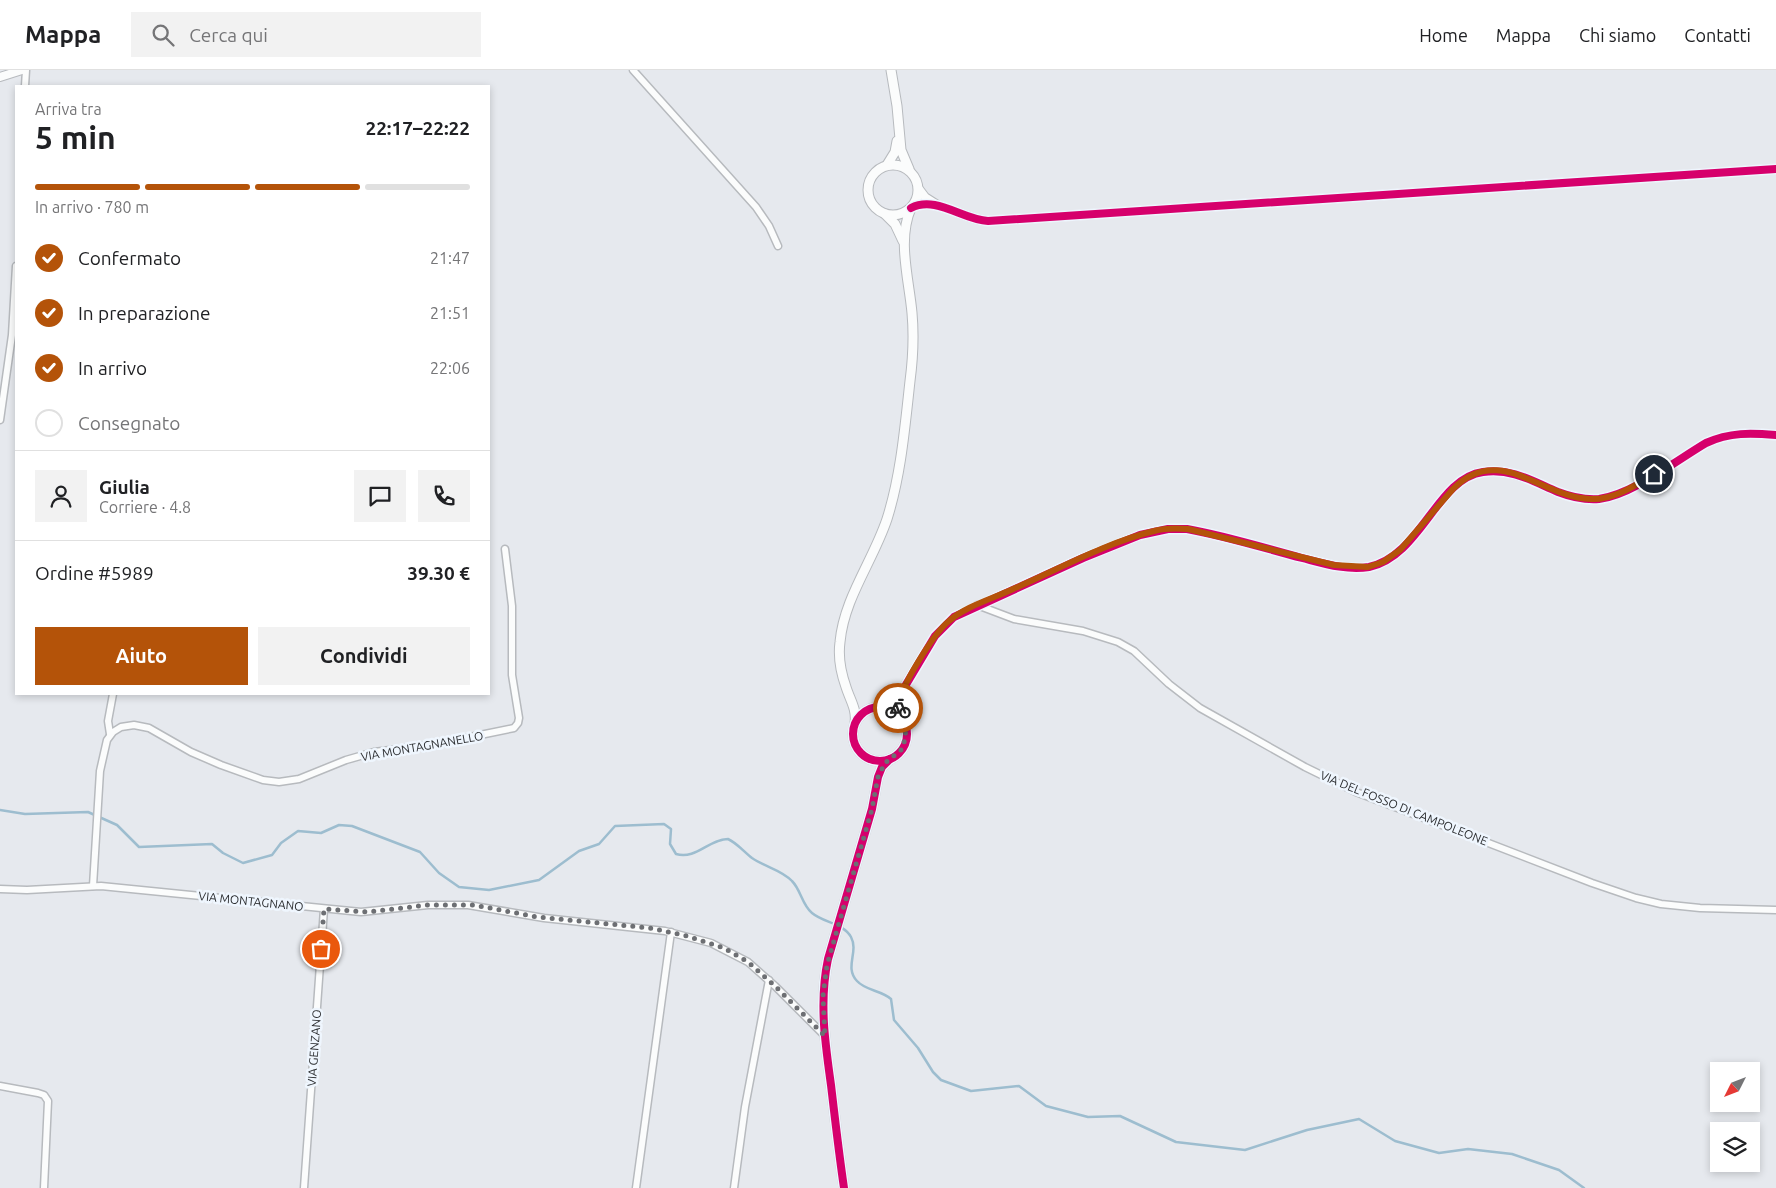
<!DOCTYPE html>
<html lang="it">
<head>
<meta charset="utf-8">
<style>
  body { margin:0; font-family:Ubuntu,sans-serif; background:#f2f2f2; color:#202124; height:100vh; display:flex; flex-direction:column; font-size:19px; white-space:nowrap }
  * { box-sizing:border-box; margin:0 }
  p { font-size:16px; color:#757577 }
  .icon { flex:none; width:28px; height:28px; fill:none; stroke:currentColor; stroke-width:2; stroke-linecap:round; stroke-linejoin:round }
  .map { position:relative; flex:1; overflow:hidden }
  .side { position:absolute; left:15px; top:15px; width:475px; height:610px; display:flex; flex-direction:column; background:#fff; border-radius:0px; box-shadow:0 2px 8px #0003 }
  .side>* { flex:none }
  .needle { width:32px; rotate:228deg }
  .tools { position:absolute; left:1710px; top:992px; display:grid; gap:10px }
  .tools a { display:grid; place-items:center; width:50px; height:50px; border-radius:0px; background:#fff; box-shadow:0 2px 8px #0003; font-size:25px }
  .pin { position:absolute; display:grid; place-items:center; width:42px; height:42px; color:#fff; margin:-21px; border:2px solid #fff; border-radius:50%; box-shadow:0 1px 5px #0007 }
  .courier { position:absolute; display:grid; place-items:center; width:50px; height:50px; margin:-25px; border:4px solid #b45309; border-radius:50%; background:#fff; color:#222; box-shadow:0 1px 6px #0007 }
  .headline em { font-style:normal; font-weight:700 }
  .headline div { display:flex; flex-direction:column-reverse }
  .headline { display:flex; align-items:center; justify-content:space-between; height:85px; padding:0 20px }
  h1 { font-size:32px; font-weight:700; line-height:38px }
  .bar { display:grid; grid-template-columns:repeat(4,1fr); gap:8px 5px; align-content:center; height:60px; padding:0 20px }
  .bar i { height:6px; border-radius:4px; background:#e0e0e0 }
  .bar .on { background:#b45309 }
  .bar p { grid-column:span 4 }
  .line { display:flex; align-items:center; gap:12px; padding:0 20px; border-top:1px solid #e0e0e0 }
  .line div { flex:1 }
  .round { display:grid; place-items:center; flex:none; width:52px; height:52px; border-radius:0px; background:#f2f2f2 }
  ol { padding:0 20px; list-style:none }
  li { display:flex; align-items:center; gap:15px; height:55px }
  li p { margin-inline-start:auto }
  li .icon { padding:5px; border-radius:50%; background:#b45309; color:#fff; stroke-width:4 }
  li:last-child { color:#757577 }
  li i { width:28px; height:28px; border:2px solid #e0e0e0; border-radius:50% }
  .cta { display:flex; gap:10px; margin-top:auto; padding:10px 20px }
  .cta a { flex:1; height:58px; border-radius:0px; background:#b45309; color:#fff; font-size:20px; font-weight:700; line-height:58px; text-align:center }
  .cta a+a { background:#f2f2f2; color:#202124 }
  header { display:flex; align-items:center; gap:30px; box-sizing:border-box; height:70px; padding:0 25px; background:#fff; border-bottom:1px solid #e0e0e0 }
  header strong { font-size:24px }
  nav { display:flex; gap:28px; margin-inline-start:auto; font-size:18px }
  .search { width:350px; height:45px; background:#f2f2f2; display:flex; align-items:center; gap:12px; box-sizing:border-box; padding:0 18px; border-radius:0px; color:#757577; font-size:19px }
  .map>svg:first-child { display:block }
</style>
</head>
<body>
<header>
<strong>Mappa</strong>
<div class="search"><svg class="icon" aria-label="search" viewBox="0 0 24 24"><circle cx="10" cy="10" r="6"/><path d="M15 15l6 6"/></svg>Cerca qui</div>
<nav><a>Home</a><a>Mappa</a><a>Chi siamo</a><a>Contatti</a></nav>
</header>
<div class="map">
<svg width="1776" height="1118" viewBox="0 0 1776 1118">
  <rect width="100%" height="100%" fill="#e6e9ee"/>
  <g fill="none" stroke-linecap="round" stroke-linejoin="round">
    <path stroke="#9dbdcf" stroke-width="2.5" d="M 0,740 L 25,744 L 88,742 L 117,755 L 139,777 L 212,774 L 223,783 L 243,793 L 272,785 L 281,773 L 298,761 L 321,763 L 339,755 L 352,756 L 420,782 L 439,803 L 459,817 L 489,820 L 539,810 L 579,781 L 599,774 L 615,756 L 664,754 L 671,759 L 670,774 L 676,784 C 696,790 709,769 728,769 C 737,773 744,782 752,788 C 765,797 782,800 792,811 C 801,820 802,835 812,843 C 824,853 843,853 851,867 C 859,882 844,897 857,911 C 866,921 881,920 891,929 L 894,950 L 918,978 L 933,1002 L 941,1010 L 971,1021 L 1019,1016 L 1046,1036 L 1088,1047 L 1120,1046 L 1176,1072 L 1245,1080 L 1307,1060 L 1359,1049 L 1395,1071 L 1439,1083 L 1468,1079 L 1512,1084 L 1559,1100 L 1584,1118"/>
    <g stroke="#b7babe" stroke-width="9">
      <g id="minor">
        <polyline points="633,0 756,137 769,156 778,176"/>
        <polyline points="25,16 26,0"/>
        <polyline points="0,350 12,265 16,196"/>
        <polyline points="977,535 1014,549 1083,561 1118,572 1134,581 1169,614 1200,638 1305,697 1356,722 1592,813 1636,828 1661,834 1700,838 1776,840"/>
        <polyline points="110,664 108,651 113,624"/>
        <polyline points="93,816 100,701 107,670 113,662 121,657 134,655 149,658 191,682 221,695 263,710 279,712 299,709 346,690 374,682 431,675 514,658 518,653 519,648 512,605 512,536 505,479"/>
        <polyline points="0,819 27,820 101,816 361,842 428,835 468,835 544,848 665,861 711,873 748,892 775,916 825,966"/>
        <polyline points="0,1016 38,1023 44,1025 48,1031 44,1118"/>
        <polyline points="304,1118 324,839"/>
        <polyline points="636,1118 671,862"/>
        <polyline points="734,1118 745,1037 769,910"/>
      </g>
    </g>
    <g stroke="#b7babe" stroke-width="10">
      <g id="tertiary">
        <polyline points="0,7 22,0"/>
        <polyline points="919,119 925,127 936,134"/>
        <path d="M 911,138 C 936,125 963,150 988,151 L 1776,99"/>
        <path d="M 881,637 L 896,630 L 935,566 L 954,547 L 1083,488 L 1140,465 L 1168,459 L 1187,459 C 1226,466 1264,478 1302,488 C 1322,493 1347,501 1369,497 C 1421,486 1437,408 1483,402 C 1512,398 1532,411 1558,422 C 1571,427 1585,430 1599,429 C 1632,425 1677,390 1706,373 C 1730,362 1751,363 1776,365"/>
        <polyline points="901,647 898,636 901,625"/>
      </g>
    </g>
    <g stroke="#b7babe" stroke-width="11">
      <g id="secondary">
        <polyline points="891,0 897,36 901,80 909,99"/>
        <circle cx="893" cy="120" r="25"/>
        <polyline points="887,95 895,82 897,71"/>
        <polyline points="885,144 895,154 903,171"/>
        <circle cx="880" cy="664" r="27"/>
        <path d="M 855,653 C 857,639 850,630 846,617 C 841,603 838,587 840,572 C 844,528 873,491 887,449 C 901,405 905,356 910,311 C 913,288 914,265 912,243 C 909,209 897,170 911,138"/>
        <path d="M 844,1118 C 839,1084 835,1049 831,1015 C 825,972 819,932 828,889 L 872,739 L 878,707 L 882,697 L 890,689"/>
      </g>
    </g>
    <use href="#minor" stroke="#fbfcfc" stroke-width="6"/>
    <use href="#tertiary" stroke="#fbfcfc" stroke-width="8"/>
    <use href="#secondary" stroke="#fbfcfc" stroke-width="9"/>
    <g stroke="#eff6fe" stroke-width="11">
      <g id="cycleway">
        <path d="M 911,138 C 936,125 963,150 988,151 L 1776,99"/>
        <circle cx="880" cy="664" r="27"/>
        <path d="M 901,647 L 898,636 L 901,623 L 935,566 L 954,547 L 1083,488 L 1140,465 L 1168,459 L 1187,459 C 1226,466 1264,478 1302,488 C 1322,493 1347,501 1369,497 C 1421,486 1437,408 1483,402 C 1512,398 1532,411 1558,422 C 1571,427 1585,430 1599,429 C 1632,425 1677,390 1706,373 C 1730,362 1751,363 1776,365"/>
        <path d="M 844,1118 C 839,1084 835,1049 831,1015 C 825,972 819,932 828,889 L 872,739 L 878,707 L 882,697 L 890,689"/>
      </g>
    </g>
    <use href="#cycleway" stroke="#d6006c" stroke-width="8"/>
  </g>
  <g fill="none" stroke-linecap="round" stroke-linejoin="round">
    <polyline stroke="#6d6f73" stroke-width="5" stroke-dasharray="0 9" points="321,879 324,839 368,842 428,835 474,835 537,847 650,858 687,866 724,878 748,892 775,916 825,966 823,926 827,895 872,739 878,707 885,693 901,680 906,667 904,653 898,638"/>
    <path stroke="#b45309" stroke-width="6" d="M 898,638 C 898,620 934,563 949,551 C 966,536 992,529 1013,519 C 1059,499 1105,473 1154,461 C 1165,458 1176,458 1188,459 L 1334,495 L 1368,497 L 1383,492 L 1400,480 L 1453,419 C 1499,372 1542,428 1591,429 C 1614,430 1636,415 1654,404"/>
  </g>
  <g text-anchor="middle" dominant-baseline="central" stroke-width="5" stroke-linejoin="round" paint-order="stroke">
    <g font-size="12" fill="#2c2e31" stroke="#eff6fe">
      <text transform="translate(422 676) rotate(-10)">VIA MONTAGNANELLO</text>
      <text transform="translate(1404 738) rotate(22)">VIA DEL FOSSO DI CAMPOLEONE</text>
      <text transform="translate(251 831) rotate(6)">VIA MONTAGNANO</text>
      <text transform="translate(314 978) rotate(-86)">VIA GENZANO</text>
    </g>
  </g>
</svg>
<div class="tools">
<a><svg class="needle" viewBox="-14 -14 28 28"><path d="M0-13l5 13h-10z" fill="#e53935"/><path d="M0 13l5-13h-10z" fill="#757577"/></svg></a>
<a><svg class="icon" aria-label="layers" viewBox="0 0 24 24"><path d="M12 4l9 5-9 5-9-5zM3 14l9 5 9-5"/></svg></a>
</div>
<div class="pin" style="left:321px;top:879px;background:#ea580c"><svg class="icon" aria-label="bag" viewBox="0 0 24 24"><path d="M5 8h14l-1 12H6zM9 8a3 3 0 0 1 6 0"/></svg></div>
<div class="pin" style="left:1654px;top:404px;background:#1f2937"><svg class="icon" aria-label="home" viewBox="0 0 24 24"><path d="M3 11l9-7 9 7M6 9v11h12V9"/></svg></div>
<div class="courier" style="left:898px;top:638px"><svg class="icon" aria-label="bike" viewBox="0 0 24 24"><circle cx="6" cy="16" r="4"/><circle cx="18" cy="16" r="4"/><path d="M6 16l4-8h5l3 8M10 8l3 8H6M13 5h3"/></svg></div>
<section class="side">
<div class="headline"><div><h1>5 min</h1><p>Arriva tra</p></div><em>22:17–22:22</em></div>
<div class="bar"><i class="on"></i><i class="on"></i><i class="on"></i><i></i><p>In arrivo · 780 m</p></div>
<ol>
<li><svg class="icon" aria-label="check" viewBox="0 0 24 24"><path d="M5 12l5 5 9-10"/></svg>Confermato<p>21:47</p></li>
<li><svg class="icon" aria-label="check" viewBox="0 0 24 24"><path d="M5 12l5 5 9-10"/></svg>In preparazione<p>21:51</p></li>
<li><svg class="icon" aria-label="check" viewBox="0 0 24 24"><path d="M5 12l5 5 9-10"/></svg>In arrivo<p>22:06</p></li>
<li><i></i>Consegnato</li>
</ol>
<div class="line" style="height:90px"><a class="round"><svg class="icon" aria-label="person" viewBox="0 0 24 24"><circle cx="12" cy="8" r="4"/><path d="M4 21q1-7 8-7t8 7"/></svg></a><div><b>Giulia</b><p>Corriere · 4.8</p></div><a class="round"><svg class="icon" aria-label="chat" viewBox="0 0 24 24"><path d="M4 5h16v11H9l-5 4z"/></svg></a><a class="round"><svg class="icon" aria-label="phone" viewBox="0 0 24 24"><path d="M5 4h4l2 5-3 2q2 4 5 5l2-3 5 2v4C11 20 4 13 5 4z"/></svg></a></div>
<div class="line" style="height:65px"><div>Ordine #5989</div><b>39.30 €</b></div>
<div class="cta"><a>Aiuto</a><a>Condividi</a></div>
</section>
</div>
</body>
</html>
